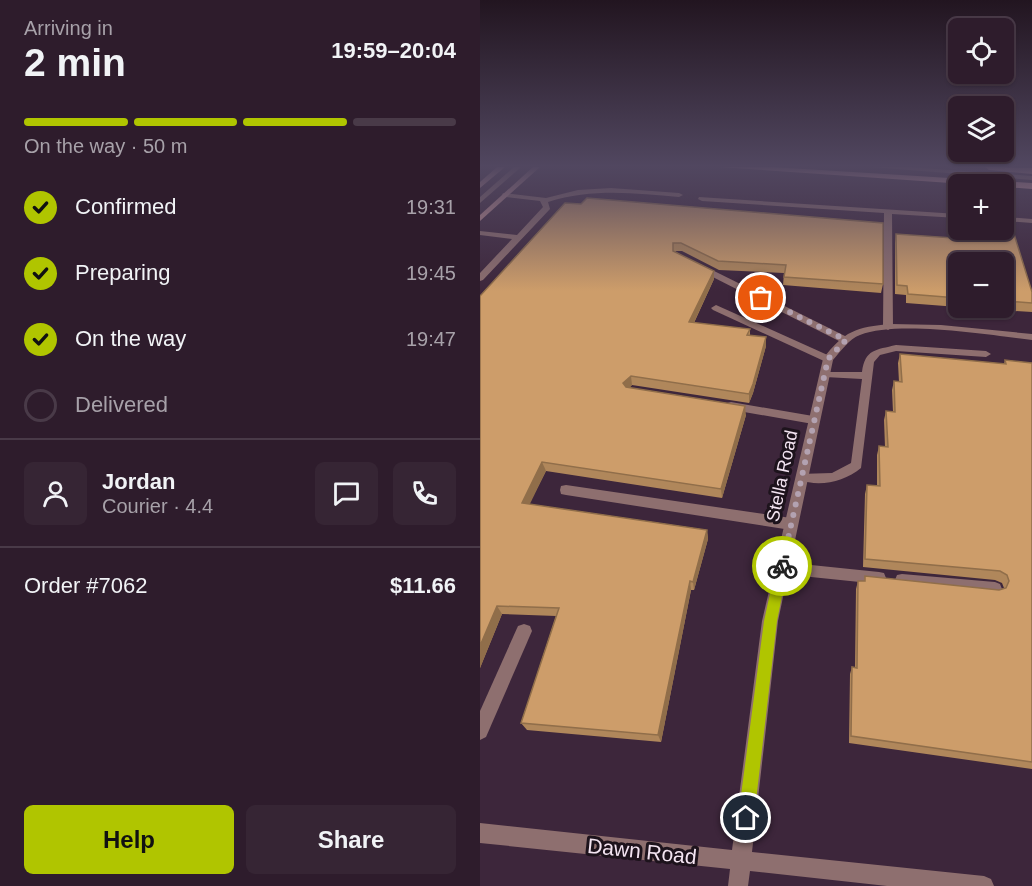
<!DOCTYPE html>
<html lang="en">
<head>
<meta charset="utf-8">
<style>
  body { margin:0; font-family:Helvetica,sans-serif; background:#362534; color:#f1f3f6; height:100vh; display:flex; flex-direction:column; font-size:22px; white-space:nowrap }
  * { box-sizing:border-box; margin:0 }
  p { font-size:20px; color:#a7a1a9 }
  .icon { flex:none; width:33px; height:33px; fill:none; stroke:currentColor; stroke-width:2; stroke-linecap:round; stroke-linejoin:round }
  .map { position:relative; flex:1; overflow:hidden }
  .sheet { display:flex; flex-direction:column; background:#2e1c2c; width:480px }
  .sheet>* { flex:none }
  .buttons { position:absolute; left:468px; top:18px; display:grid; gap:12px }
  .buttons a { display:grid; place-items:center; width:66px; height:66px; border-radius:9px; background:#2e1c2c; box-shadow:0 2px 4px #0004,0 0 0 2px #493a48; font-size:30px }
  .pin { position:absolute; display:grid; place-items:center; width:51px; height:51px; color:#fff; margin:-26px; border:3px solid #fff; border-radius:50%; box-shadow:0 2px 6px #0007 }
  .courier { position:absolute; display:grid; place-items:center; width:60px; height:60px; margin:-30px; border:4px solid #b0c500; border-radius:50%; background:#fff; color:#222; box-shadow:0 2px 8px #0007 }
  .summary em { font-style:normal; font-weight:700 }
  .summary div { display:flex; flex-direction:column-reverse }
  .summary { display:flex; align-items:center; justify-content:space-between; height:102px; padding:0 24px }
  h1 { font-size:39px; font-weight:700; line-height:45px }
  .bar { display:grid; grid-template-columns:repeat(4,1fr); gap:9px 6px; align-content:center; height:72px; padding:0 24px }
  .bar i { height:8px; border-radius:4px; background:#493a48 }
  .bar .on { background:#b0c500 }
  .bar p { grid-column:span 4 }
  .line { display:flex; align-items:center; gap:15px; padding:0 24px; border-top:2px solid #493a48 }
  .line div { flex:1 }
  .round { display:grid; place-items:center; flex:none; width:63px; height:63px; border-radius:9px; background:#362534 }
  ol { padding:0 24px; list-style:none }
  li { display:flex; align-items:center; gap:18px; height:66px }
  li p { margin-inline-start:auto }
  li .icon { padding:6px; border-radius:50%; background:#b0c500; color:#111; stroke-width:4 }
  li:last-child { color:#a7a1a9 }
  li i { width:33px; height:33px; border:3px solid #493a48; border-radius:50% }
  .primary-button { display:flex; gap:12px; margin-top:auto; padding:12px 24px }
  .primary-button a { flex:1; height:69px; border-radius:9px; background:#b0c500; color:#111; font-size:24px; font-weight:700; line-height:69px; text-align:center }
  .primary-button a+a { background:#362534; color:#f1f3f6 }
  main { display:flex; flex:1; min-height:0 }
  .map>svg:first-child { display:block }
</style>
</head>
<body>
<main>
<section class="sheet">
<div class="summary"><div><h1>2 min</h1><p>Arriving in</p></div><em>19:59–20:04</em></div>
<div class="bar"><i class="on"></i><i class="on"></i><i class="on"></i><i></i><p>On the way · 50 m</p></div>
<ol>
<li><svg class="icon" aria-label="check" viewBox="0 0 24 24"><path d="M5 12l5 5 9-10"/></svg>Confirmed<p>19:31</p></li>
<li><svg class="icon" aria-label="check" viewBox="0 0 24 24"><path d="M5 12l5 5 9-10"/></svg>Preparing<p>19:45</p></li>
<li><svg class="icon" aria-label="check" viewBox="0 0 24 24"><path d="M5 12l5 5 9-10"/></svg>On the way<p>19:47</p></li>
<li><i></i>Delivered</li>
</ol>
<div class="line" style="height:108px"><a class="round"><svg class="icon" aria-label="person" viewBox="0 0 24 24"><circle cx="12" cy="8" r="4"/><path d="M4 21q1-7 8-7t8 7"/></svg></a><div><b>Jordan</b><p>Courier · 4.4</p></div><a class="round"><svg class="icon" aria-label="chat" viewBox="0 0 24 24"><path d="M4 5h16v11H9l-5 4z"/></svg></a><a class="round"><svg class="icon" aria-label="phone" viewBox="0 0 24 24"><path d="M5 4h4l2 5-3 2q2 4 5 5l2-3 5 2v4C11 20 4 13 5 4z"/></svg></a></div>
<div class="line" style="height:78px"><div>Order #7062</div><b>$11.66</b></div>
<div class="primary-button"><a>Help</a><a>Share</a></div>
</section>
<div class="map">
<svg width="552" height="886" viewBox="0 0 552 886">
  <rect width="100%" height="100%" fill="#3d263b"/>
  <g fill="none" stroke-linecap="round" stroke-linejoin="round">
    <g fill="#8e6f6f" fill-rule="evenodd">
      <polygon points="34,167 41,167 0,203 0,197"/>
      <polygon points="392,167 430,167 552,176 552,180"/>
      <path d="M 131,188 L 199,193 L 203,195 L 199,197 C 155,193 112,188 68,202 L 70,209 L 3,280 L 0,281 L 0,273 L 32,239 L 0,235 L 0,231 L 37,235 L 63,207 L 60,201 L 26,197 L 22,195 L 23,193 L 66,198 L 98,190 Z"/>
      <polygon points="219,197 478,214 478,218 412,214 413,327 408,330 403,327 404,213 222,201 218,199"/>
      <polygon points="524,217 552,219 552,223 524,221"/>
      <polygon points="220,264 369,338 370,340 365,343 361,342 217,269 216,267"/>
      <polygon points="236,305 352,357 353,359 352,361 344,361 233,310 231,308"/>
      <path d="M 416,345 L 506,351 L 511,354 L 506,357 L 416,351 L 400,355 L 394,362 L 381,468 C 364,482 340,487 319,480 L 317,477 L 319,474 L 352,473 L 371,463 L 382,379 L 345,377 L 340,374 L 341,372 L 382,372 C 385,349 396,350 416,345 Z"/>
      <polygon points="251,402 333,416 339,420 333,424 247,409 245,406 247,403"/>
      <polygon points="86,485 311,518 316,520 318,524 316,528 311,530 86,495 81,494 80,490 81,486"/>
      <polygon points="302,562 399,572 404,573 406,578 404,583 399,584 302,574 297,572 295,568 297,564"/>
      <polygon points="422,574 515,582 520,584 522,589 520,594 515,596 422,586 417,585 415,580 417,575"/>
      <polygon points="44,624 50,626 52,631 6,737 0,740 0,711 38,626"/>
    </g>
    <path fill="#8e6f6f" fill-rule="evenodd" d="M 411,324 L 461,325 L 552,334 L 552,340 C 510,335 418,320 380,335 C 369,339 361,351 353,360 L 298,621 L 272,852 L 504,876 L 511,879 L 514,886 L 407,886 L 270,871 L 268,886 L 248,886 L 250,869 L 0,843 L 0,823 L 252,850 L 282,621 L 343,359 C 364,331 376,327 411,324 Z"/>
    <g fill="#c49293" fill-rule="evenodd">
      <polygon points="17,167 25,167 0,188 0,182"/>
      <polygon points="53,167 60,167 0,221 0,215"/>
    </g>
    <g fill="#edadae" fill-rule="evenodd">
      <polygon points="239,167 292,167 552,183 552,189 524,187 524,184 485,184"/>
      <polygon points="505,167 552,168 552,174 509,170"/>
    </g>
  </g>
  <g fill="#b0875b">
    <polygon points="85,203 403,284 401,293 303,285 304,273 239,270 202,251 195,251 234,279 214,323 270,329 270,335 286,346 273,393 269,403 152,385 149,388 266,415 242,498 66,471 49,504 227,530 228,539 214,590 211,590 181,742 47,730 41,723 76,616 22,614 0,668 0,296"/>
    <polygon points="472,230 534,234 552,292 552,312 487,308 524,308 524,262 478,262 478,307 426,303 426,295 415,294 415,243 416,234 470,238"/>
    <polygon points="420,354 524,364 525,360 552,363 552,769 369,743 370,674 372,667 375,667 376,589 378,581 384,581 385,576 519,590 524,588 522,583 515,580 383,567 385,494 387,485 397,486 397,455 399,446 405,447 404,420 406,411 413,412 412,390 414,381 419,382 418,363"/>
  </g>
  <g fill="#906e4a">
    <polygon points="234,271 234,279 210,331 209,322"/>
    <polygon points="286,337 286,346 273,393 269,403 269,394"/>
    <polygon points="151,376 152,385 145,392 143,383"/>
    <polygon points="265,406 266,415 242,498 241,489"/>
    <polygon points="62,462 66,471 46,512 42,503"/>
    <polygon points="227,530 228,539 214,590 213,582"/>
    <polygon points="210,581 211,590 181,742 178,735"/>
    <polygon points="17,606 22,614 0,668 0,646"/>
  </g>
  <g fill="#cd9d6a" stroke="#906e4a" stroke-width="1.5">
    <polygon points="107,198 403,223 403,284 304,277 306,265 238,261 201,243 193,243 193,251 234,271 209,322 270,329 267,335 286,337 273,384 269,394 151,376 143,383 146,387 265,406 241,489 62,462 42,503 227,530 213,582 210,581 178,735 41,723 79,608 17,606 0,646 0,296 85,203 101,204"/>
    <polygon points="472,230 534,234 552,292 552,303 524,301 524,262 478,262 478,298 428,294 427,286 417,285 416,234 473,238"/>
    <polygon points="420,354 526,364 525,360 552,363 552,762 371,736 372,667 377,668 378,581 385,581 385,576 519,590 526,588 529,581 527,575 520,571 385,559 387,485 400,486 399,446 408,447 406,411 415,412 414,381 422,382"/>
  </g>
  <linearGradient id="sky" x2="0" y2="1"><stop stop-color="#221520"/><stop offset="0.57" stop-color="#514760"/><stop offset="1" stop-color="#514760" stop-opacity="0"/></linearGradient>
  <rect width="552" height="291" fill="url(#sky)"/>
  <polygon fill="#b0c500" points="302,561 308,566 297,621 274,818 272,824 266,826 261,824 258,818 284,621 296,566"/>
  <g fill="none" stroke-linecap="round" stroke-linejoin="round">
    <polyline stroke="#b3a2b1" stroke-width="6" stroke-dasharray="0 10.8" points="281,298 366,340 348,359 302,566"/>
  </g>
  <g text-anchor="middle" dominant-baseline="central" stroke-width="6" stroke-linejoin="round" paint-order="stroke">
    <g font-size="18" fill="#f3e4f1" stroke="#1d131c">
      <text transform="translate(302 476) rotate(-78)">Stella Road</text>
    </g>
    <g font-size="21" fill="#f3e4f1" stroke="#1d131c">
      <text transform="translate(162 851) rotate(6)">Dawn Road</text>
    </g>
  </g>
</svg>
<div class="buttons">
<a><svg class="icon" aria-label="locate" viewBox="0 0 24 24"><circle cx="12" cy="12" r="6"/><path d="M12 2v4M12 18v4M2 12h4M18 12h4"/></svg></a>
<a><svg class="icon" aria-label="layers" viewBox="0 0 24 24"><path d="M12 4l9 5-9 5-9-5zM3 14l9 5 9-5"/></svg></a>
<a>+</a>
<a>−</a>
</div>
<div class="pin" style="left:281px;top:298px;background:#ea580c"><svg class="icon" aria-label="bag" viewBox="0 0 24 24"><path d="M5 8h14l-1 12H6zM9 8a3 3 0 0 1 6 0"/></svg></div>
<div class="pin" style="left:266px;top:818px;background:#1f2937"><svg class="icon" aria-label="home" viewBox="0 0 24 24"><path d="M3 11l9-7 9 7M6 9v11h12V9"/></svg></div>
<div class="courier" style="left:302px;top:566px"><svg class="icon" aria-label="bike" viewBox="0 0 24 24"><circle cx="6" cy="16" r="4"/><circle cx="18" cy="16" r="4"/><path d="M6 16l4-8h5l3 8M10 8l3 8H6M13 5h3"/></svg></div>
</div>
</main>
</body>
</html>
